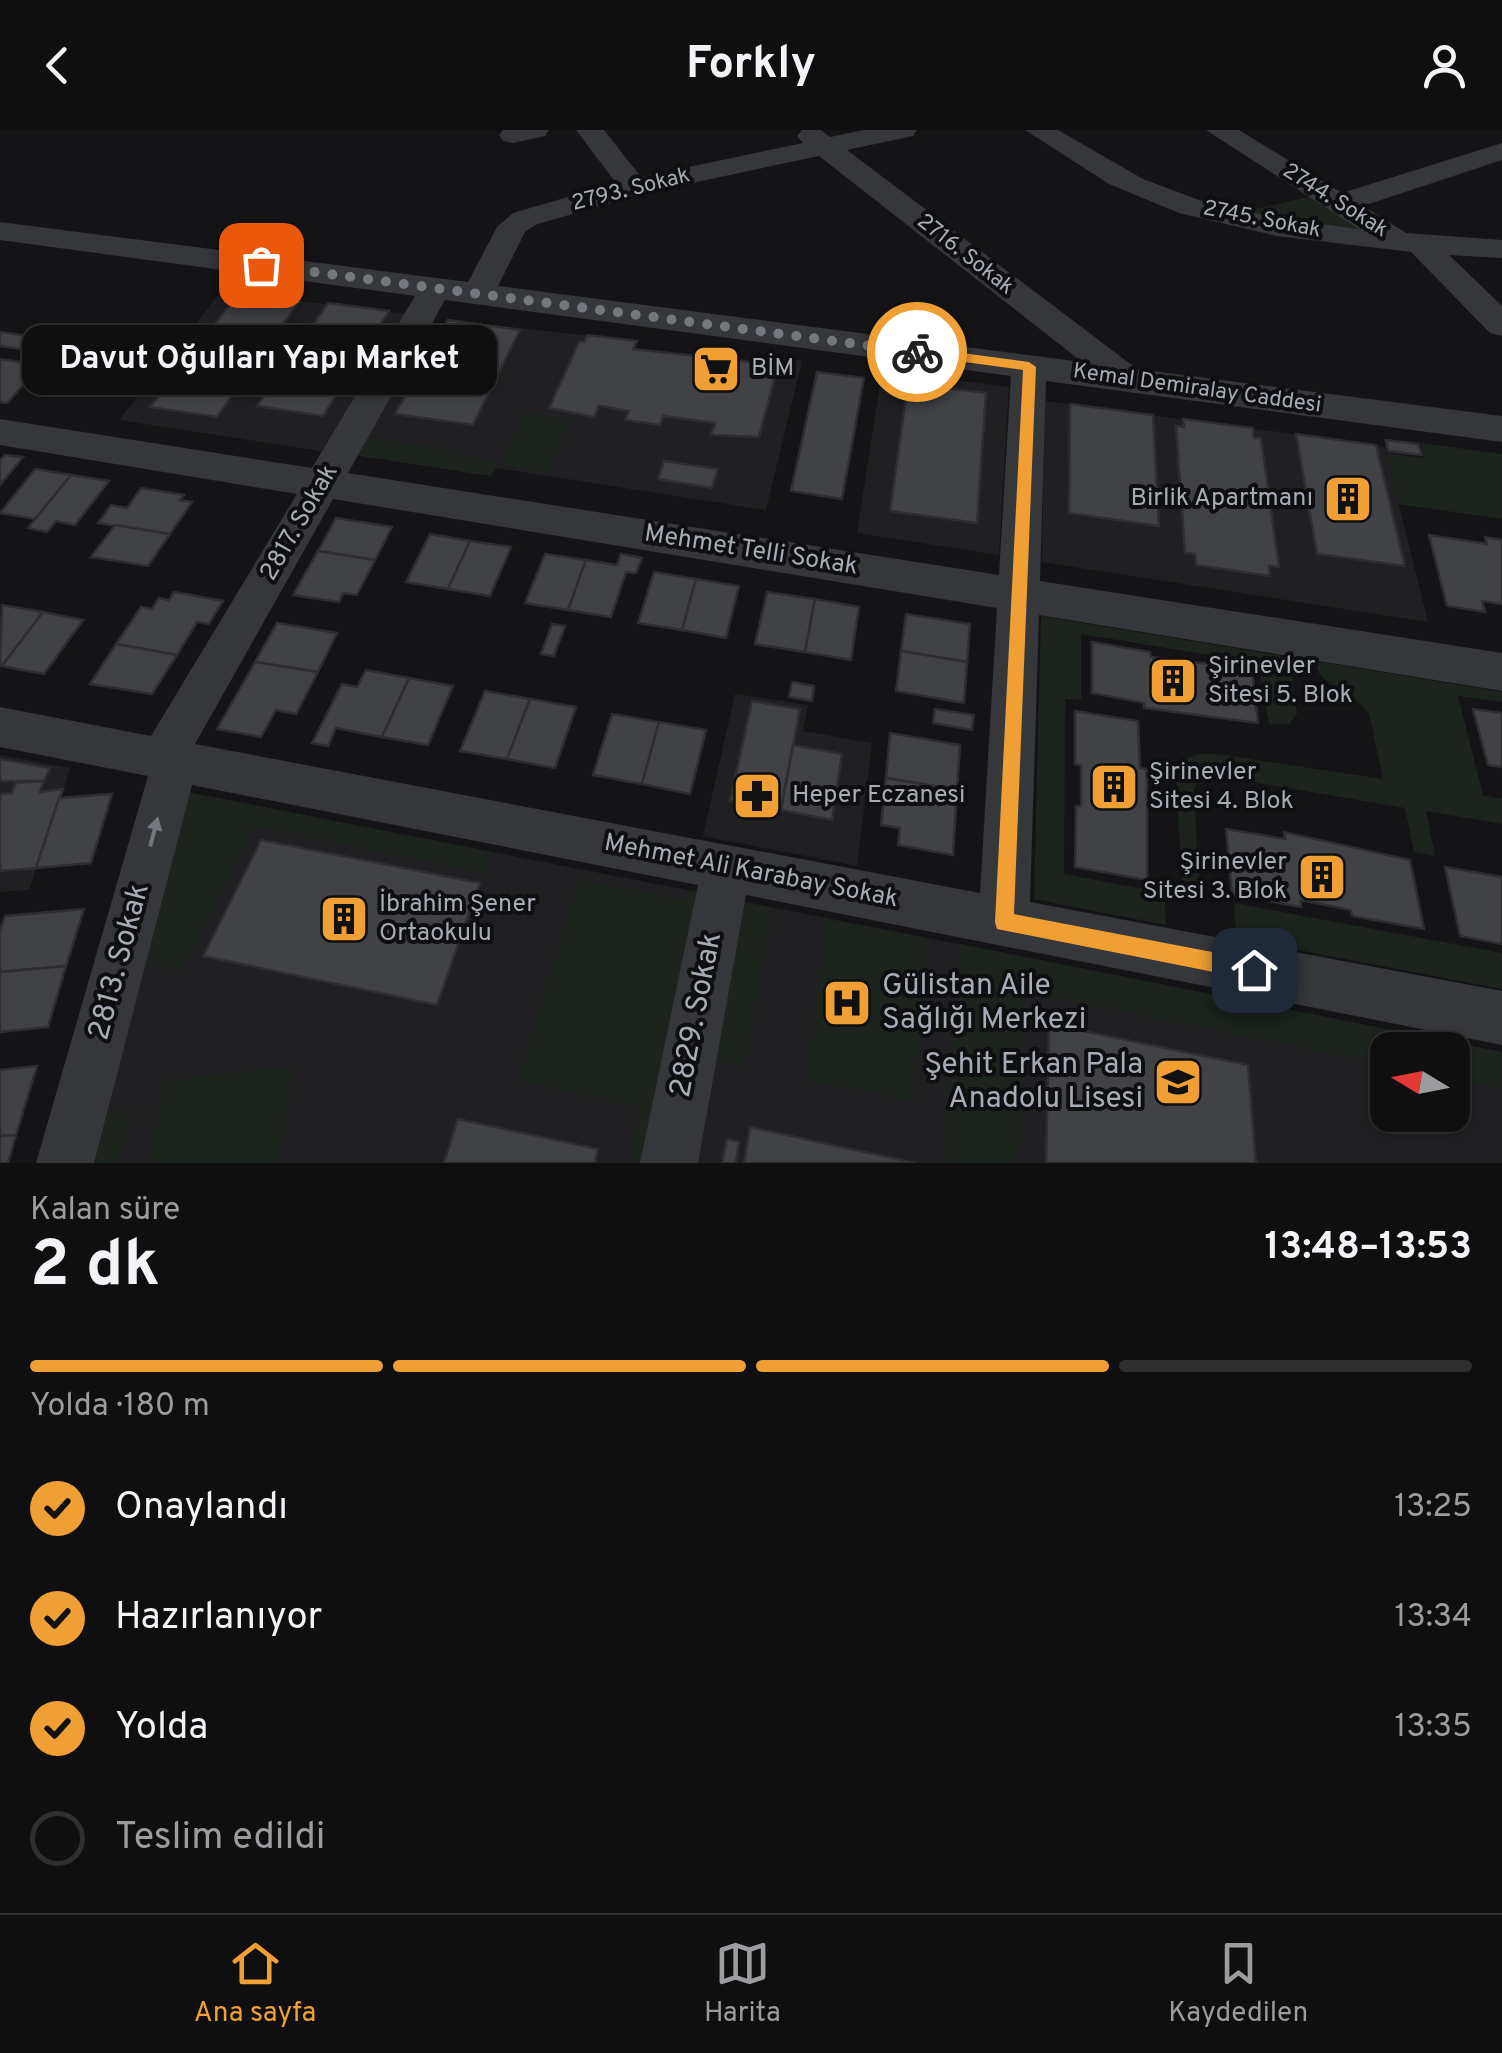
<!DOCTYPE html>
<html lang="tr">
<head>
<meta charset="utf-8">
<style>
  body { margin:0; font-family:Overpass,sans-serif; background:#1d1d1e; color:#f1f3f6; height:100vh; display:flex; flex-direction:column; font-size:38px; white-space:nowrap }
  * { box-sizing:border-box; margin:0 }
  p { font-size:32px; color:#9b9c9f }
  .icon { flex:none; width:55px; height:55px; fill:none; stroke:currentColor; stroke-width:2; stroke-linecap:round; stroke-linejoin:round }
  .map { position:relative; height:1033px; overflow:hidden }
  .sheet { display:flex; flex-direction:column; background:#0f0f10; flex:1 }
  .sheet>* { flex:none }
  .needle { width:65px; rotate:280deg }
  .buttons { position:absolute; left:1370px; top:902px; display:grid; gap:20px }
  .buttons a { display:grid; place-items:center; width:100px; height:100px; border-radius:20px; background:#0f0f10; box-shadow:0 2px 8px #0004,0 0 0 2px #2f2f30; font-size:50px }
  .pin { position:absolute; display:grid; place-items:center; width:85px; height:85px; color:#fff; margin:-42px; border-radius:20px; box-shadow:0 5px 15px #0006 }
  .courier { position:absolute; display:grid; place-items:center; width:100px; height:100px; margin:-50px; border:8px solid #ef9f33; border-radius:50%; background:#fff; color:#222; box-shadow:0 2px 12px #0007 }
  .bubble { position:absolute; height:70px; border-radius:20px; background:#0f0f10; box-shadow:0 2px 8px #0004,0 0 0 2px #2f2f30; font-size:32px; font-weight:700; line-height:70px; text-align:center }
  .head em { font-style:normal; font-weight:700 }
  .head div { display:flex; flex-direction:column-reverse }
  .head { display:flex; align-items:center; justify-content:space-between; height:170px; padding:0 30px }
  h1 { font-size:65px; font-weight:700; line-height:75px }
  .bar { display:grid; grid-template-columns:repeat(4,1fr); gap:15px 10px; align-content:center; height:120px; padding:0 30px }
  .bar i { height:12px; border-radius:8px; background:#2f2f30 }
  .bar .active { background:#ef9f33 }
  .bar p { grid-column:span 4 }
  ol { padding:0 30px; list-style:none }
  li { display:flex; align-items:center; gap:30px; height:110px }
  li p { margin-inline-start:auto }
  li .icon { padding:10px; border-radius:50%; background:#ef9f33; color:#111; stroke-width:4 }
  li:last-child { color:#9b9c9f }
  li i { width:55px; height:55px; border:5px solid #2f2f30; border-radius:50% }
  header { display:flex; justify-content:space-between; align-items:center; height:130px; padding:0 30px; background:#0f0f10; font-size:45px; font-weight:700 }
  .dock { display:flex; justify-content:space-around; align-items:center; height:140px; border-top:2px solid #2f2f30; background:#0f0f10; font-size:28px; color:#9b9c9f }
  .dock a { display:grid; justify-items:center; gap:5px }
  .dock .active { color:#ef9f33 }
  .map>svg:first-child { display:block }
</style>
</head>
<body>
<header><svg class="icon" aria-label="back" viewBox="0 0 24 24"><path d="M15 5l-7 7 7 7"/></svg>Forkly<svg class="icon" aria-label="person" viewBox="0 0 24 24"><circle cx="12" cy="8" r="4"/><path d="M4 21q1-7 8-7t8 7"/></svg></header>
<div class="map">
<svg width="1502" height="1033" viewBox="0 0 1502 1033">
  <rect width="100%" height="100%" fill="#141416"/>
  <g fill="#202023" fill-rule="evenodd">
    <polygon points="221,162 409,184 327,322 119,290"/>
    <polygon points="448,190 637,211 634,220 761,233 777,238 780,228 802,231 766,380 496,338 491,346 354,325 416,217 432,219"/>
    <polygon points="882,241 1009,257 999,425 857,403"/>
    <polygon points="1045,271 1384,316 1428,492 1042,432"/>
    <polygon points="735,564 808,575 803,601 872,613 857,736 703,706"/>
    <polygon points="0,625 70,638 29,760 0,762"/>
    <polygon points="187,662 702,763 645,1033 92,1033"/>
    <path d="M 740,771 L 1502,922 L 1502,1033 L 692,1033 ZM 1388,920 L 1452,920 L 1452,985 L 1388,985 Z"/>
  </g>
  <g fill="#1c241d">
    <polygon points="1318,65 1364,95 1358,99 1254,85 1251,80"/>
    <polygon points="525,282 571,289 549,342 501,335"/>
    <polygon points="365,307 460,321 459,326 498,332 491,346 354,325"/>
    <polygon points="1421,313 1502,324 1502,389 1398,374 1386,323 1424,328"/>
    <polygon points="1041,486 1289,527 1297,584 1289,594 1269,594 1258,533 1081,504 1081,570 1065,569 1064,744 1164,763 1166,795 1034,769"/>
    <path d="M 1315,531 L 1502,562 L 1502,572 L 1458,566 L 1483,665 L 1502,669 L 1502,694 L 1426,681 L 1435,726 L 1414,722 L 1405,678 L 1206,644 L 1197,651 L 1194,661 L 1199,754 L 1182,750 L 1176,653 C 1179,627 1192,623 1216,624 L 1383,649 L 1369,584 C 1356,562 1320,559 1315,531 Z"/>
    <polygon points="187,662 492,722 485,743 255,696 181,841 142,834"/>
    <polygon points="578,749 686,770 689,761 702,763 645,1033 628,1033 640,977 518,951"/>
    <polygon points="740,771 772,778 745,936 711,929"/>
    <polygon points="1234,773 1502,823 1502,859 1236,808"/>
    <polygon points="827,789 927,808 912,971 805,949"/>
    <polygon points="960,814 1502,922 1502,958 1453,948 1452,920 1388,920 1387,935 1024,861 1018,1033 945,1033"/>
    <polygon points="294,936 279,1033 147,1033 165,950"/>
    <polygon points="132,981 119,1033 92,1033 105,983"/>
  </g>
  <g fill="#404246" stroke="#2e2e32" stroke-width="2.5">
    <polygon points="238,164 299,172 217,287 150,277"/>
    <polygon points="328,173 389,181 323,286 257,276"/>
    <polygon points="448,190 520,200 473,295 395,284"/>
    <polygon points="0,202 61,211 50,223 0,216"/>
    <polygon points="587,205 637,211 633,219 761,233 760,236 777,238 759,307 711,305 715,293 663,286 660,295 625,290 629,281 599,276 594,287 549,278 579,212 584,212"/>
    <polygon points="0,229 41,235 7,273 0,272"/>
    <polygon points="817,242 864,248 842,369 791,361"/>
    <polygon points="908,253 986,263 977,393 890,381"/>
    <polygon points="1070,274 1153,285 1159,396 1069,383"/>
    <polygon points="1183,289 1253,298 1254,308 1261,308 1279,437 1269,436 1270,446 1196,435 1195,424 1185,423 1176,296 1184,297"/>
    <polygon points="1296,304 1376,315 1405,436 1317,424"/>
    <polygon points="1386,310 1418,314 1422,325 1388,321"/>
    <polygon points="5,325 23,327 0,355 0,330"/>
    <polygon points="664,331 718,339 712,358 658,349"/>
    <polygon points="35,339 71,345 35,389 0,383"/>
    <polygon points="71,345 109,351 75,395 56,391 47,402 28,398"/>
    <polygon points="141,358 184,365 180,370 192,372 170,404 98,393 111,375 127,378"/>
    <polygon points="336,388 392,397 375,430 318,421"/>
    <polygon points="115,395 170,404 148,436 91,427"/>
    <polygon points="430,404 470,411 448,459 406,452"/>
    <polygon points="1429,405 1487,414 1485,407 1502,410 1502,474 1482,471 1485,482 1447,476"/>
    <polygon points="470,411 511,417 490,466 448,459"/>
    <polygon points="318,421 375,430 357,465 343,463 339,472 293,465"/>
    <polygon points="545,424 586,430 568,480 525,473"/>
    <polygon points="621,424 642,428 636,443 626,442 611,487 568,480 586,430 617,435"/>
    <polygon points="654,442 696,449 682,500 638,493"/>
    <polygon points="696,449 739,456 726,508 682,500"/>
    <polygon points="174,462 223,471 209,494 197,492 177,525 116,514 141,477 152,479 159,468 169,470"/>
    <polygon points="767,462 815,469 805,522 755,514"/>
    <polygon points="815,469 859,477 851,530 805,522"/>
    <polygon points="2,475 43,482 2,536 0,536"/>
    <polygon points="43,482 83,490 44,544 2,536"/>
    <polygon points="906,484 970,494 967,532 901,521"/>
    <polygon points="277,493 337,503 318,542 255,532"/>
    <polygon points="552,494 565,496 554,526 541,524"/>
    <polygon points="1092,512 1150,522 1151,527 1252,539 1258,593 1144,578 1144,573 1092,563"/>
    <polygon points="116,514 177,525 152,564 90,554"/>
    <polygon points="901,521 967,532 964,573 896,561"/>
    <polygon points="255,532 318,542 296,584 276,580 261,607 217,599"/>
    <polygon points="366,540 409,548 382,607 336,598 328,616 312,613 342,554 357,557"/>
    <polygon points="409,548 453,556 428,615 382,607"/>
    <polygon points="792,552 814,556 812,571 789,567"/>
    <polygon points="485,561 530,569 507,629 460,621"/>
    <polygon points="530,569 576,577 555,638 507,629"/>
    <polygon points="752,571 800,579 781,680 730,671"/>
    <polygon points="935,579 974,585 972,600 933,593"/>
    <polygon points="1473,579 1502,583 1502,637 1488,635"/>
    <polygon points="1075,581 1138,591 1140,638 1147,639 1147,750 1075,737 1076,676 1081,676 1081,635 1075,634"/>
    <polygon points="612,584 659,592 642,654 593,645"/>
    <polygon points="659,592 706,600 690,664 642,654"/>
    <polygon points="890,603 960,615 957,660 886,648"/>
    <polygon points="793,615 842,624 832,690 781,680"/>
    <polygon points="0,629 50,638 44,651 0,651"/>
    <polygon points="886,648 957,660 953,725 898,715 900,698 881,695"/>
    <polygon points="44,651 40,662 63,659 36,738 0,741 0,664 12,663 16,653"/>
    <polygon points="112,664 91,733 36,738 59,668"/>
    <polygon points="1226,699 1285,709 1284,702 1410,730 1424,799 1352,786 1351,780 1301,770 1301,777 1232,764"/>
    <polygon points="261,710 480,753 437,875 203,826"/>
    <polygon points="1445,737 1502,747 1502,814 1460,806"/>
    <polygon points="84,779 66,836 0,842 0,801 5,786"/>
    <polygon points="66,836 48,897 0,902 0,842"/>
    <polygon points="1049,894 1248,935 1256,1033 1046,1033"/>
    <polygon points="37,936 16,1005 0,1006 0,940"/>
    <polygon points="458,989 598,1019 595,1033 444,1033"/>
    <polygon points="750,997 915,1033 744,1033"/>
    <polygon points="16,1005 8,1033 0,1033 0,1006"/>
    <polygon points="727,1009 739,1012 736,1033 722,1033"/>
  </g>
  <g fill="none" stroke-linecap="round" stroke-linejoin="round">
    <g fill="#35373b" fill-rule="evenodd">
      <polygon points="503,0 549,0 545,6 513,13 503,11 499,5"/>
      <path d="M 576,0 L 604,0 L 641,47 L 803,13 L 797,6 L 802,0 L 821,0 L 830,7 L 864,0 L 917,0 L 913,6 L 847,20 L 1137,239 L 1502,286 L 1502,312 L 1046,251 L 1040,451 L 1502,523 L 1502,561 L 1039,485 L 1030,772 L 1502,861 L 1502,915 L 746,765 L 698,1033 L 640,1033 L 698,755 L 192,655 L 94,1033 L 36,1033 L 148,646 L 0,617 L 0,577 L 151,606 L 297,364 L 0,315 L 0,289 L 312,338 L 415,166 L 0,110 L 0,92 L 468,152 L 497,97 L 513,83 L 616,53 ZM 819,26 L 1082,232 L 498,156 L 525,102 L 535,95 L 640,64 ZM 445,170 L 1011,246 L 999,445 L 348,343 ZM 333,369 L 997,478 L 980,763 L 195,614 Z"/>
      <polygon points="1025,0 1058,0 1143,49 1199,70 1277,88 1359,99 1206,0 1239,0 1342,63 1502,13 1502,30 1363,76 1406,103 1502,110 1502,128 1449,125 1502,176 1502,206 1490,203 1411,122 1277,106 1179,83 1109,54"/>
    </g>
  </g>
  <defs><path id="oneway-solid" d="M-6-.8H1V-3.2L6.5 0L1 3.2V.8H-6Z" transform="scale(2.5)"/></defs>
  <use fill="#73777f" href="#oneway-solid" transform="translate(154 702) rotate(-75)"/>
  <polygon fill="#ef9f33" points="917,217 1029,232 1036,237 1014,784 1254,830 1264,840 1262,847 1254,850 997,799 995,792 1023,240 913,225 911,222"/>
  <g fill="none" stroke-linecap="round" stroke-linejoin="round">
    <polyline stroke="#73777e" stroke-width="10" stroke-dasharray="0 18" points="261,135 917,222"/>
  </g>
  <defs>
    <g id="supermarket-square" transform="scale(2.5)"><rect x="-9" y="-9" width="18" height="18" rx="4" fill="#ef9f33" stroke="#0f0f11"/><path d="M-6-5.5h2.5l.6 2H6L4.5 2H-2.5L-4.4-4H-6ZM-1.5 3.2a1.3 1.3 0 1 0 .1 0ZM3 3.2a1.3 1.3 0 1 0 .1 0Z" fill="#111"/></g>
    <g id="building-square" transform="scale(2.5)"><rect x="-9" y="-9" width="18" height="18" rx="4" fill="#ef9f33" stroke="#0f0f11"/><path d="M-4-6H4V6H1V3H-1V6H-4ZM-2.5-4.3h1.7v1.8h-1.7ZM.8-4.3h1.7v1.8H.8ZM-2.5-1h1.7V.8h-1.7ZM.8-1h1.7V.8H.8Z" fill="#111"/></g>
    <g id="pharmacy-square" transform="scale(2.5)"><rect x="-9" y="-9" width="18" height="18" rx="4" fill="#ef9f33" stroke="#0f0f11"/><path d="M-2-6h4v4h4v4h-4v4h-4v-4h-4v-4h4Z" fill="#111"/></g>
    <g id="hospital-square" transform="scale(2.5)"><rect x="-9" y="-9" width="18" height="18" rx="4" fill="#ef9f33" stroke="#0f0f11"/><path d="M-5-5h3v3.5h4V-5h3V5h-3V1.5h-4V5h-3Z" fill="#111"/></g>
    <g id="school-square" transform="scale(2.5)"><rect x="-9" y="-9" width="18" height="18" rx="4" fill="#ef9f33" stroke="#0f0f11"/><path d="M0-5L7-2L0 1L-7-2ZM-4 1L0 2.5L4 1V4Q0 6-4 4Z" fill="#111"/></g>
  </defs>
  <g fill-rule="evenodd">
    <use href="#supermarket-square" x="716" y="239"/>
    <use href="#building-square" x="1348" y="369"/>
    <use href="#building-square" x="1173" y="551"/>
    <use href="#building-square" x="1114" y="657"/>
    <use href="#pharmacy-square" x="757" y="666"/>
    <use href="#building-square" x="1322" y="747"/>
    <use href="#building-square" x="344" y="789"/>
    <use href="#hospital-square" x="847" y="873"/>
    <use href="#school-square" x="1178" y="952"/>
  </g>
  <g text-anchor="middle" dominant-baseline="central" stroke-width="8" stroke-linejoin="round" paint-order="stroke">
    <g font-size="22" fill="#a6acb6" stroke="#0f0f11">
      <text transform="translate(631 60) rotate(-14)">2793. Sokak</text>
      <text transform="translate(1335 71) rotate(32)">2744. Sokak</text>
      <text transform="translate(1262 90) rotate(11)">2745. Sokak</text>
      <text transform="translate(965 125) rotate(38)">2716. Sokak</text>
      <text transform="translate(1197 259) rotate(8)">Kemal Demiralay Caddesi</text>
    </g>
    <g font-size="25" fill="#a6acb6" stroke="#0f0f11" text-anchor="start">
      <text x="751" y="239">BİM</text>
      <text x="1313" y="369" text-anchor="end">Birlik Apartmanı</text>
      <text x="1208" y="537">Şirinevler<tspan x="1208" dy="29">Sitesi 5. Blok</tspan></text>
      <text x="1149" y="643">Şirinevler<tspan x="1149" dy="29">Sitesi 4. Blok</tspan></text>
      <text x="792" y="666">Heper Eczanesi</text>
      <text x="1287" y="733" text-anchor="end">Şirinevler<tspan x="1287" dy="29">Sitesi 3. Blok</tspan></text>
      <text x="379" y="775">İbrahim Şener<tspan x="379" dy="29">Ortaokulu</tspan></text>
    </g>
    <g font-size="25" fill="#a6acb6" stroke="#0f0f11">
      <text transform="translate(300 393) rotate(-60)">2817. Sokak</text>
      <text transform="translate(751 421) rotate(9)">Mehmet Telli Sokak</text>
      <text transform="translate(751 742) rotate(11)">Mehmet Ali Karabay Sokak</text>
    </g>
    <g font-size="30" fill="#a6acb6" stroke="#0f0f11">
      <text transform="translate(120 832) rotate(-75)">2813. Sokak</text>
      <text transform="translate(697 885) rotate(-79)">2829. Sokak</text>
    </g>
    <g font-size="30" fill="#a6acb6" stroke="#0f0f11" text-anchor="start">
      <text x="882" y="856">Gülistan Aile<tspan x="882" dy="34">Sağlığı Merkezi</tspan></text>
      <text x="1143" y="935" text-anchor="end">Şehit Erkan Pala<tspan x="1143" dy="34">Anadolu Lisesi</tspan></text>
    </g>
  </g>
</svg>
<div class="buttons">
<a><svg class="needle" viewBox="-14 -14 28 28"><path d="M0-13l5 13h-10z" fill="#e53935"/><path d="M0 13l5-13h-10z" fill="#9b9c9f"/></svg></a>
</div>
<div class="pin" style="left:261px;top:135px;background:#ea580c"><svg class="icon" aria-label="bag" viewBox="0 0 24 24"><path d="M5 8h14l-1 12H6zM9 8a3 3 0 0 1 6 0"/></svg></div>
<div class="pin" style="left:1254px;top:840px;background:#1f2937"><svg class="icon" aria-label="home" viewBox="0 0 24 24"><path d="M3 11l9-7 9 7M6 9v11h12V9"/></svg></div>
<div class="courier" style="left:917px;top:222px"><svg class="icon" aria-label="bike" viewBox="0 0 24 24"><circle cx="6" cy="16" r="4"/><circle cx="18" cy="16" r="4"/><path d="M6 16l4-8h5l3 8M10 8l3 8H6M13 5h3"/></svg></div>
<div class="bubble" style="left:22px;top:195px;width:475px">Davut Oğulları Yapı Market</div>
</div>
<section class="sheet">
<div class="head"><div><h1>2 dk</h1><p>Kalan süre</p></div><em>13:48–13:53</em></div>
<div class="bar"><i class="active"></i><i class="active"></i><i class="active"></i><i></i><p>Yolda · 180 m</p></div>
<ol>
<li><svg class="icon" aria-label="check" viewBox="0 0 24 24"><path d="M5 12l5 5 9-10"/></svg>Onaylandı<p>13:25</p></li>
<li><svg class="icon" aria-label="check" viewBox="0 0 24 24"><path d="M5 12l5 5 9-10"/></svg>Hazırlanıyor<p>13:34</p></li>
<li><svg class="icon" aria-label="check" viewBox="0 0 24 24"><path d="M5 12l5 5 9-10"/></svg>Yolda<p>13:35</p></li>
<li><i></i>Teslim edildi</li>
</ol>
</section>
<nav class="dock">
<a class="active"><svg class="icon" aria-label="home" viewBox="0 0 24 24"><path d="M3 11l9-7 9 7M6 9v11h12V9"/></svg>Ana sayfa</a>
<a><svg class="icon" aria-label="map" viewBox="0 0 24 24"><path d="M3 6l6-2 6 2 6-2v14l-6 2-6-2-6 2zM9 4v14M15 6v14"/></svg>Harita</a>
<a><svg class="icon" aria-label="saved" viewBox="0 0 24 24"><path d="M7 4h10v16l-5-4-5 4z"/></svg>Kaydedilen</a>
</nav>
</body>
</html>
